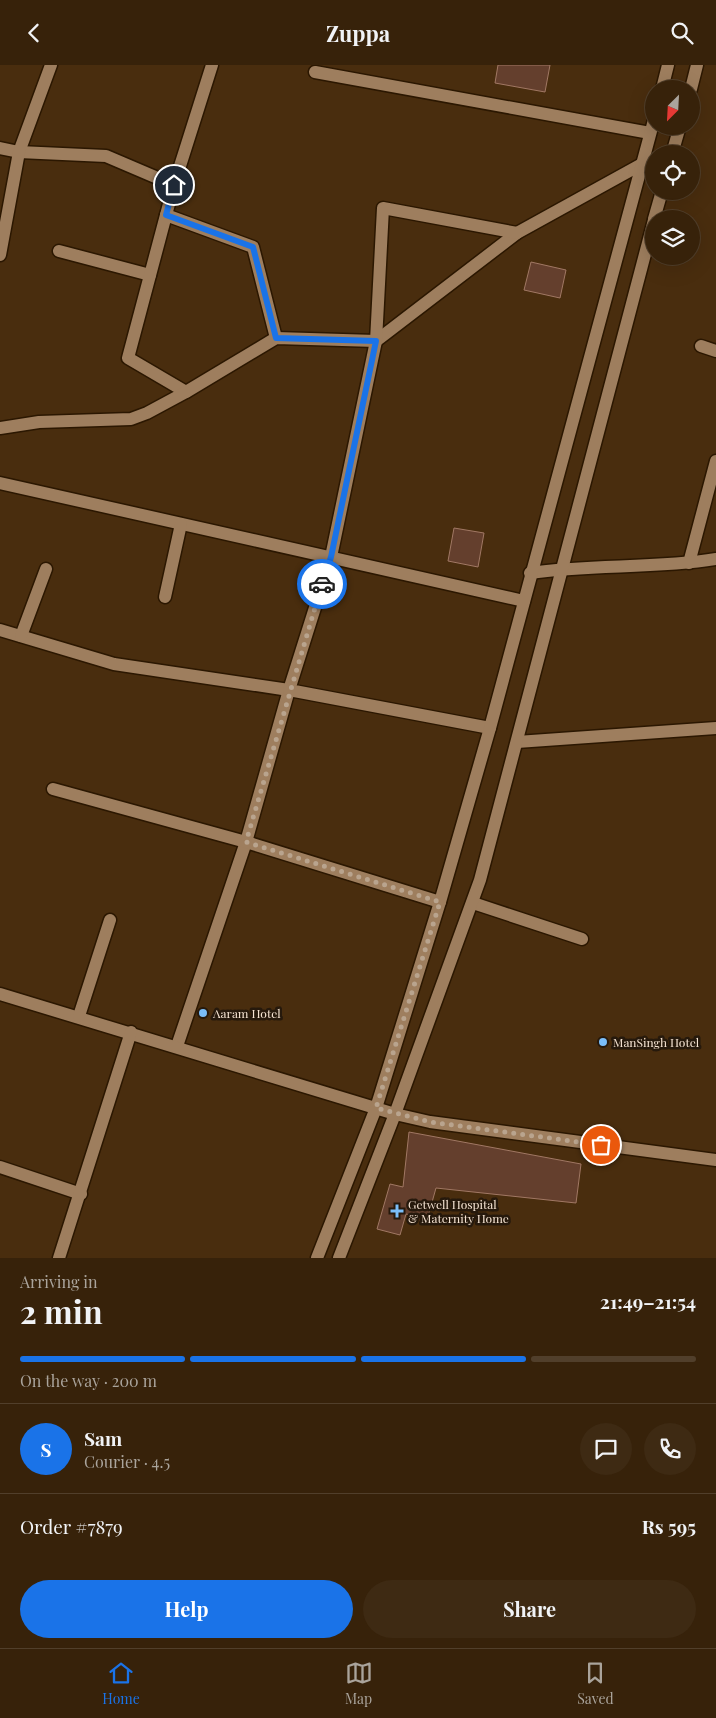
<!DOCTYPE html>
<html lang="en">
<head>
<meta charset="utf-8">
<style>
  body { margin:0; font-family:"Playfair Display",serif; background:#3e2a13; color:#f1f3f6; height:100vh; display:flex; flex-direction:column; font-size:19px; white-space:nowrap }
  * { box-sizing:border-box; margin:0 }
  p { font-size:16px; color:#aaa49c }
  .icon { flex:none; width:28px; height:28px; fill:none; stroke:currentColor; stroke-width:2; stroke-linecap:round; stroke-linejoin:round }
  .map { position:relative; height:1193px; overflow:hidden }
  .panel { display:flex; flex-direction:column; background:#37220a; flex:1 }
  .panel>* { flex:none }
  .needle { width:32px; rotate:204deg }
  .controls { position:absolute; left:645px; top:15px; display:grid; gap:10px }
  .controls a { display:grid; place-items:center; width:55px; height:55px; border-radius:50%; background:#37220a; box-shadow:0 5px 20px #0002,0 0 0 1px #513f2b; font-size:25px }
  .pin { position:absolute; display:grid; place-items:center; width:42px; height:42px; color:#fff; margin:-21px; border:2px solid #fff; border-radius:50%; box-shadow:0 1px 5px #0007 }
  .courier { position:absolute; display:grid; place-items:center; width:50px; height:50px; margin:-25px; border:4px solid #1a73e8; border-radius:50%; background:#fff; color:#222; box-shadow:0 1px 6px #0007 }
  .overview em { font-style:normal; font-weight:700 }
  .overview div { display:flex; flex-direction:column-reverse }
  .overview { display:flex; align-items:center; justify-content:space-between; height:85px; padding:0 20px }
  h1 { font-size:32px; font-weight:700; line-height:38px }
  .bar { display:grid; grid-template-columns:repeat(4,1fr); gap:8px 5px; align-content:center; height:60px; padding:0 20px }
  .bar i { height:6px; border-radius:4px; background:#513f2b }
  .bar .current { background:#1a73e8 }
  .bar p { grid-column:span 4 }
  .line { display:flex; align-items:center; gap:12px; padding:0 20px; border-top:1px solid #513f2b }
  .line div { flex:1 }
  .round { display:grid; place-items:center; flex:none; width:52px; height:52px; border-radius:26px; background:#3e2a13 }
  .primary-button { display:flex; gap:10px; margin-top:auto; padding:10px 20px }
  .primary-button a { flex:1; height:58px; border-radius:30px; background:#1a73e8; color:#fff; font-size:20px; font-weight:700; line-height:58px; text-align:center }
  .primary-button a+a { background:#3e2a13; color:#f1f3f6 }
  header { display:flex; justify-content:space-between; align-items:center; height:65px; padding:0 20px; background:#37220a; font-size:22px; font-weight:700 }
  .dock { display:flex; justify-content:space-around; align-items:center; height:70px; border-top:1px solid #513f2b; background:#37220a; font-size:14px; color:#aaa49c }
  .dock a { display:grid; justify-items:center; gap:2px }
  .dock .current { color:#1a73e8 }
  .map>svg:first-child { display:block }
</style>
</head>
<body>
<header><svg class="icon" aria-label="back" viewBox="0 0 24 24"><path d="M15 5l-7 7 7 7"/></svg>Zuppa<svg class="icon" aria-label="search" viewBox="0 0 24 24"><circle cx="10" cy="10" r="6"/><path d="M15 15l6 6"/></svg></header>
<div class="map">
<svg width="716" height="1193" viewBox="0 0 716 1193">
  <rect width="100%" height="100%" fill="#492d0e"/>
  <g fill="#643f2d" stroke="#a17864">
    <polygon points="498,0 550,0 545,27 495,18"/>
    <polygon points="531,197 566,205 560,233 524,225"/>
    <polygon points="454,463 484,468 478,502 448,496"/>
    <polygon points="409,1067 581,1099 576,1138 436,1123 427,1155 406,1149 400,1170 377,1164 390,1119 403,1122"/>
  </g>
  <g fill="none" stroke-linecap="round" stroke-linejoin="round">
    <g stroke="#2b1701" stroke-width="15">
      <g id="minor">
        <polyline points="315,7 650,68"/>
        <polyline points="0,83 19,87 106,91 174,120"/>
        <polyline points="166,150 253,182 276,273"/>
        <polyline points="59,186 150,210"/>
        <polyline points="0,190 19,87 51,0"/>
        <polyline points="701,281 716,286"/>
        <polyline points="186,327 128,293 174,120 212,0"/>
        <polyline points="0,363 39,357 131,354 147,348 186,327 276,273 376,276 517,168 642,99"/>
        <polyline points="0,418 524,536"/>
        <polyline points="689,498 716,396"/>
        <path d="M 530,508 C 592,499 655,504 716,494"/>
        <polyline points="165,532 181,459"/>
        <polyline points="0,565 114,599 289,625 246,777 177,981"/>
        <polyline points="21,571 46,504"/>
        <polyline points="490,663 289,625 331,492 376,276 383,143 517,168"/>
        <polyline points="517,677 716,663"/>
        <polyline points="53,724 246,777 440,837"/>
        <polyline points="473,838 582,874"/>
        <polyline points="0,929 395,1049 430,1057 716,1095"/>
        <polyline points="79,951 110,855"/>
        <polyline points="0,1102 81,1129"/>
        <polyline points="59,1193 131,967"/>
      </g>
    </g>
    <g stroke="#2b1701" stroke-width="15">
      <g id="tertiary">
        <polyline points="662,24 668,0"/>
        <polyline points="691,24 697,0"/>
        <polyline points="672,89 680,61"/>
        <polyline points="654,154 662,126"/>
        <polyline points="317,1193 376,1043 440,837 490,663 654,55"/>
        <polyline points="339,1193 395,1049 480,815 654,155"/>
      </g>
    </g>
    <use href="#minor" stroke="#9e7e5e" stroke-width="12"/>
    <use href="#tertiary" stroke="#9e7e5e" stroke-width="12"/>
  </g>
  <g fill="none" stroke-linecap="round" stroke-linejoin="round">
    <polyline stroke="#b9a48e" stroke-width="5" stroke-dasharray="0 9" points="322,519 246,777 440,837 376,1043 430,1057 601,1080"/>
    <polyline stroke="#1a73e8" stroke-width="6" points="174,120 166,150 253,182 276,273 376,276 331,492 322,519"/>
  </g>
  <g fill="#7bbef9" stroke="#26190c" stroke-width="2">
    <circle cx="203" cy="948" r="5"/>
    <circle cx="603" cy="977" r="5"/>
    <path d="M394.5 1138.5h5v5h5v5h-5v5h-5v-5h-5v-5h5z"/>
  </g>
  <g text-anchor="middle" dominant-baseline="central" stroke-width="5" stroke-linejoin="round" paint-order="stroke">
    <g font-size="12" fill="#f6e4d3" stroke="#26190c" text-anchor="start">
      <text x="213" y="948">Aaram Hotel</text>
      <text x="613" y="977">ManSingh Hotel</text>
      <text x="408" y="1139">Getwell Hospital<tspan x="408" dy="14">&amp; Maternity Home</tspan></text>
    </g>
  </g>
</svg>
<div class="controls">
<a><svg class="needle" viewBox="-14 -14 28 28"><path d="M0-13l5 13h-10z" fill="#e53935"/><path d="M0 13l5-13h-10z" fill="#aaa49c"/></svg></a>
<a><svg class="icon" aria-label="locate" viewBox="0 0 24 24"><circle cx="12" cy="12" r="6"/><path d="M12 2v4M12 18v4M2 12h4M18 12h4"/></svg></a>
<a><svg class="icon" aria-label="layers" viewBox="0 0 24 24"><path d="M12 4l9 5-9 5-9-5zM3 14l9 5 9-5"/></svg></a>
</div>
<div class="pin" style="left:601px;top:1080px;background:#ea580c"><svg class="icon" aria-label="bag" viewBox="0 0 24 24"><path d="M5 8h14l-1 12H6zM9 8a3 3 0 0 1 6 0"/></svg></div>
<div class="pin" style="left:174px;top:120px;background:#1f2937"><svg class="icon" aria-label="home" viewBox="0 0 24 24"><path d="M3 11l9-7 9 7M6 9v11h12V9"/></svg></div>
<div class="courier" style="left:322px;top:519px"><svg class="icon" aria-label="car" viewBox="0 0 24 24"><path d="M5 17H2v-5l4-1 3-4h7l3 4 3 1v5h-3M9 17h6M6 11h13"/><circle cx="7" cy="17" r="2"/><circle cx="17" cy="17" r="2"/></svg></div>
</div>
<section class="panel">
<div class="overview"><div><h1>2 min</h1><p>Arriving in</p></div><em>21:49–21:54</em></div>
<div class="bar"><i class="current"></i><i class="current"></i><i class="current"></i><i></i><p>On the way · 200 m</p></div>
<div class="line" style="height:90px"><b class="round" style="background:#1a73e8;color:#fff">S</b><div><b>Sam</b><p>Courier · 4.5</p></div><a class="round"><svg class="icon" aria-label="chat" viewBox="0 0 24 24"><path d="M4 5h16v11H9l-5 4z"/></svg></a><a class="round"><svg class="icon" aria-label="phone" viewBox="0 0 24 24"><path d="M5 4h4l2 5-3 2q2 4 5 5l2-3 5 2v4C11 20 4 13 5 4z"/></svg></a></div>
<div class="line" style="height:65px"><div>Order #7879</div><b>Rs 595</b></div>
<div class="primary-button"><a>Help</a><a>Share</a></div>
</section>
<nav class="dock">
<a class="current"><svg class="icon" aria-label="home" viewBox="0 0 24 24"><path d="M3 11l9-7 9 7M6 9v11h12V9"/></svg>Home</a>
<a><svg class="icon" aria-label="map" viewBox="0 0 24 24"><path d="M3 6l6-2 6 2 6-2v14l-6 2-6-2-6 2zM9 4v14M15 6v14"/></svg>Map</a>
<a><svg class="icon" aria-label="saved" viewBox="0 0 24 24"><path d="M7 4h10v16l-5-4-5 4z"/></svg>Saved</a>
</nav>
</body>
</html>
